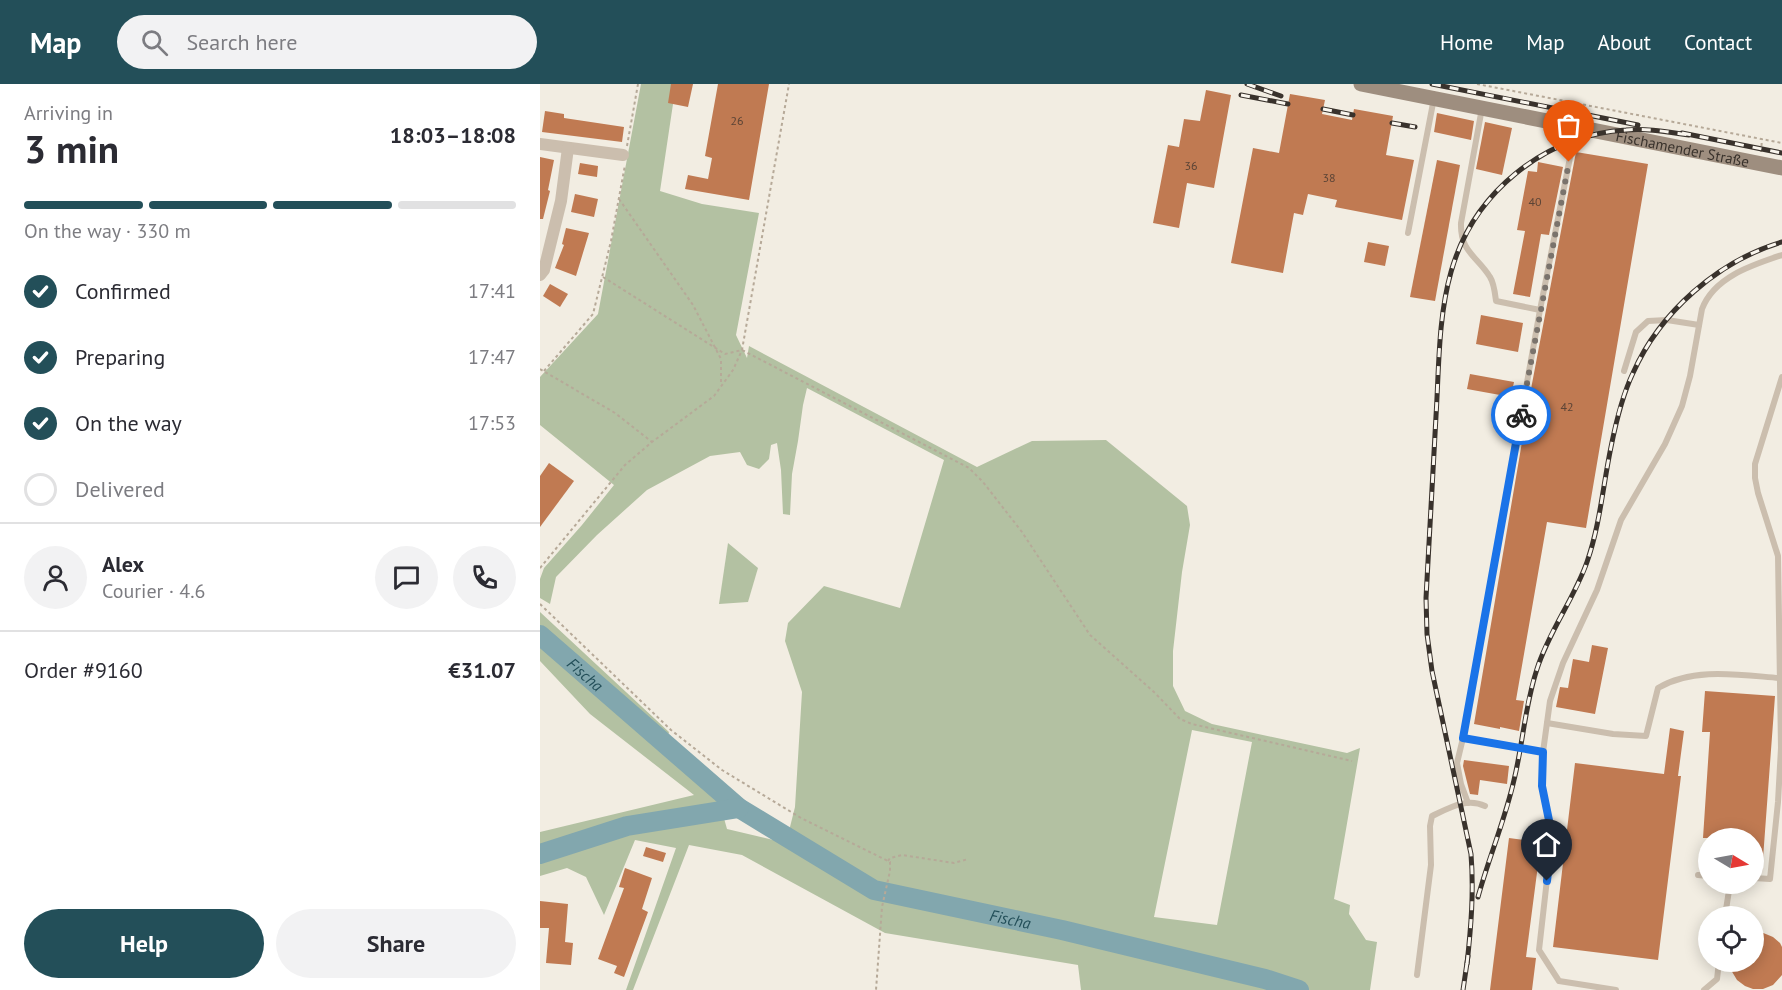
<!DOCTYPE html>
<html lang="en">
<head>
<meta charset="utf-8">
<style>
  body { margin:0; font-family:"PT Sans",sans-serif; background:#f2f2f3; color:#2b2b33; height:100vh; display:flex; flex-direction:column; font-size:22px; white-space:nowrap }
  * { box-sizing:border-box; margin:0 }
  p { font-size:20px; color:#7c7c81 }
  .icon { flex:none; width:33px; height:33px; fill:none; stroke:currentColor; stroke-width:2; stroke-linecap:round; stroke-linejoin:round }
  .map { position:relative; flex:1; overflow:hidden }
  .side { display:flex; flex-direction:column; background:#fff; width:540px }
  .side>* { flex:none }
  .needle { width:39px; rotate:100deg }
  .tools { position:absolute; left:1158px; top:744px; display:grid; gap:12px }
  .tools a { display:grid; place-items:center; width:66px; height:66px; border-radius:50%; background:#fff; box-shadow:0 3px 15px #0003; font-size:30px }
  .pin { position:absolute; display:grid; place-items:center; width:51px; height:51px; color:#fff; margin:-62px -26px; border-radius:50% 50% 50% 0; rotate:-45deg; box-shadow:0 0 6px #0007 }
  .pin .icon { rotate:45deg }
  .courier { position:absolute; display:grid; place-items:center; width:60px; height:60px; margin:-30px; border:4px solid #1a73e8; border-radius:50%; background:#fff; color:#222; box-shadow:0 2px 8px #0007 }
  .head em { font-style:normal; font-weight:600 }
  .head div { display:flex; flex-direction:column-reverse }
  .head { display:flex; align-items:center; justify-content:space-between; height:102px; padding:0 24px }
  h1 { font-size:39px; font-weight:600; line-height:45px }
  .bar { display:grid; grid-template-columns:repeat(4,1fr); gap:9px 6px; align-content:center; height:72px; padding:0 24px }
  .bar i { height:8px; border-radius:4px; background:#e1e1e2 }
  .bar .current { background:#234f59 }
  .bar p { grid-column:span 4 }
  .line { display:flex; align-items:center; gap:15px; padding:0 24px; border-top:2px solid #e1e1e2 }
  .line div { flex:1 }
  .round { display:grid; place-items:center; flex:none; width:63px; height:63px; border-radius:32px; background:#f2f2f3 }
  ol { padding:0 24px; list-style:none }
  li { display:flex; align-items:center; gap:18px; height:66px }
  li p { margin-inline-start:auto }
  li .icon { padding:6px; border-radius:50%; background:#234f59; color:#fff; stroke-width:4 }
  li:last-child { color:#7c7c81 }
  li i { width:33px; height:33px; border:3px solid #e1e1e2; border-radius:50% }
  .primary-button { display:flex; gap:12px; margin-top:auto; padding:12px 24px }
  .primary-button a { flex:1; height:69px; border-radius:36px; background:#234f59; color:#fff; font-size:24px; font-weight:600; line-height:69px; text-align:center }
  .primary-button a+a { background:#f2f2f3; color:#2b2b33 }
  header { display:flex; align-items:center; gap:36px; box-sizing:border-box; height:84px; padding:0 30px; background:#234f59; color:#fff }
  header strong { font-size:28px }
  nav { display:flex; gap:33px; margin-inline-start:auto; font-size:21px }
  .search { width:420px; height:54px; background:#f2f2f3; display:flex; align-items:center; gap:15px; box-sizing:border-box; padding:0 21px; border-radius:33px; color:#7c7c81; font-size:22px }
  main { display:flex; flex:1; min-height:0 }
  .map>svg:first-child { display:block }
</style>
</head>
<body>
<header>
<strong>Map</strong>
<div class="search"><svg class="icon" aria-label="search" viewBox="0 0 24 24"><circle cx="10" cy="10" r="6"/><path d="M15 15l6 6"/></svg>Search here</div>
<nav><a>Home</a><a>Map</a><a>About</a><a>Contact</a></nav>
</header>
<main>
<section class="side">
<div class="head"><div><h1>3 min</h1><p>Arriving in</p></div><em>18:03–18:08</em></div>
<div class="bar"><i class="current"></i><i class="current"></i><i class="current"></i><i></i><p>On the way · 330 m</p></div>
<ol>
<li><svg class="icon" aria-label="check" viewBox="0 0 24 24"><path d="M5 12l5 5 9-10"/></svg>Confirmed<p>17:41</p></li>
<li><svg class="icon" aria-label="check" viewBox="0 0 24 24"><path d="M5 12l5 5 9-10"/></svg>Preparing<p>17:47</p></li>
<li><svg class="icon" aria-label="check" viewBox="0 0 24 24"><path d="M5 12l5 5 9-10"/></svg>On the way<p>17:53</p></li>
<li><i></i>Delivered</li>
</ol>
<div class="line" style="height:108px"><a class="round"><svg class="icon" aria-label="person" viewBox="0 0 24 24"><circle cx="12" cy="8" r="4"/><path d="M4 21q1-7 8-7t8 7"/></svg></a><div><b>Alex</b><p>Courier · 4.6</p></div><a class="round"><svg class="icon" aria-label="chat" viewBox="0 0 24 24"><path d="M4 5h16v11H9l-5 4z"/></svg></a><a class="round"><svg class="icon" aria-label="phone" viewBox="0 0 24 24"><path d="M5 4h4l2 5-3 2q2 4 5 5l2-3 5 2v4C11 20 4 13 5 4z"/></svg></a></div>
<div class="line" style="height:78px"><div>Order #9160</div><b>€31.07</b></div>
<div class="primary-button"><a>Help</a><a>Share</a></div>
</section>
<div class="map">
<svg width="1242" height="906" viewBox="0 0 1242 906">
  <rect width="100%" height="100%" fill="#f2ede2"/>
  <g fill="#b3c1a2" fill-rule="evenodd">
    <path d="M 101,0 L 136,0 L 120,107 L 162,120 L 219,129 L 196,251 L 207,274 L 209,262 L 437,383 L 492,357 L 566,356 L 647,422 L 650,441 L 642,488 L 633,567 L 633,602 L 645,627 L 672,640 L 807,669 L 820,664 L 794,815 L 810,821 L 809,830 L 826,856 L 837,858 L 830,906 L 541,906 L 538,881 L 345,849 L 202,771 L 149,761 L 93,906 L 86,906 L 136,764 L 95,756 L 64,831 L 46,793 L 27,784 L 0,792 L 0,748 L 154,711 L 50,630 L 0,577 L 0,528 L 129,648 L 124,666 L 178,713 L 187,745 L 246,759 L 255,723 L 262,608 L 245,557 L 248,539 L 284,502 L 360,524 L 404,376 L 267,304 L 263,321 L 258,357 L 252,390 L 250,431 L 243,430 L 241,386 L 237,359 L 231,361 L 229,375 L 219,385 L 207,381 L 200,368 L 170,372 L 107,406 L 57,451 L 16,493 L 10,520 L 0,514 L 0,495 L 4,484 L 42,441 L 74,401 L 0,341 L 0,293 L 58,230 ZM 652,646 L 712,658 L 677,841 L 614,833 Z"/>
    <polygon points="188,459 218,484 208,518 179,520"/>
  </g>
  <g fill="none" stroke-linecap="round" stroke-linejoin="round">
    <g stroke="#82a7ae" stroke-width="20">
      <path id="s1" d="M 0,551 L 199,724 L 334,806 L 522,846 L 725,895 L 759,906"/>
      <polyline points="0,770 87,742 199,724"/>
    </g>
  </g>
  <g fill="#c07a52">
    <polygon points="131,0 153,0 148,23 128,19"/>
    <polygon points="178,0 229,0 209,116 145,105 148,91 168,95 172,74 165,72"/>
    <polygon points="666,6 691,11 674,104 647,99 639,144 613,139 628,61 639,63 644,35 660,37"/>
    <polygon points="750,10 785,16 782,30 812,36 814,25 853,32 846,71 874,76 862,136 795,123 797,116 768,110 763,131 754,129 743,189 691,179 713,64 739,69"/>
    <polygon points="5,27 24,30 24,34 84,43 82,58 2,48"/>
    <polygon points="897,29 934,37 931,56 894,48"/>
    <polygon points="945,38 972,44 962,91 936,85"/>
    <polygon points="1036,68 1108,80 1046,444 1007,438 976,616 984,617 979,647 960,643 960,645 934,640 991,305"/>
    <polygon points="0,73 14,76 8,106 10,107 3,135 0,135"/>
    <polygon points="897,76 920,81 895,217 870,213"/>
    <polygon points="998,78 1023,83 1009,151 1001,150 990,213 973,210 985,147 977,146 988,87 997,88"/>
    <polygon points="40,79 58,82 57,93 38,90"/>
    <polygon points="35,110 58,115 54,133 31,128"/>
    <polygon points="26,144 49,149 36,192 15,184 24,161 22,160"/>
    <polygon points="828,158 849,162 845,182 824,178"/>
    <polygon points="10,200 28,210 20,223 3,212"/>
    <polygon points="941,231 983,239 978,268 936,260"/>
    <polygon points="930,290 974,298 971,313 927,305"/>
    <polygon points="9,379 34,397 0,443 0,392"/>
    <polygon points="1052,561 1068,564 1055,630 1016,623 1020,603 1028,604 1033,575 1049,578"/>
    <polygon points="1165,607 1235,612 1222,788 1214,787 1214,754 1163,754 1170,648 1162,648"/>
    <polygon points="1130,644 1144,647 1138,692 1141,692 1118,876 1013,863 1035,679 1124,690"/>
    <polygon points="924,676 969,682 967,700 940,696 938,711 930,710 923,682"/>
    <polygon points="969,754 1001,758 986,873 996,874 992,906 950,906"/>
    <polygon points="106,763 126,769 123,778 103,772"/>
    <polygon points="85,784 112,794 102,825 108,828 84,893 74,889 77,882 58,875 84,804 79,803"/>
    <polygon points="0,817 28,820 25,858 33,859 31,881 6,879 9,844 0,844"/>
    <polygon points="1221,848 1233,853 1240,859 1242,863 1242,891 1233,901 1223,905 1213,905 1205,902 1197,896 1191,886 1190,878 1214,878 1214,849"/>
  </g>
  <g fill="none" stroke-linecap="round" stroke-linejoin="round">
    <g stroke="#b6a998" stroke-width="2" stroke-dasharray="3 3" stroke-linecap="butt">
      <polyline points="937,0 1242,59"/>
      <polyline points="87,62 98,0"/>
      <polyline points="1221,68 1222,55"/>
      <polyline points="79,115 153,221 181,275 181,300"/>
      <polyline points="63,193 185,270 202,266 429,384 443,398 482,448 550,551 615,609 640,635 652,640 812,677"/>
      <polyline points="0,285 75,329 112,358"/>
      <polyline points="4,287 53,230 71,157 85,81"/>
      <polyline points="0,484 85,381 112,358 174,312 193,286 202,266 249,0"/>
      <polyline points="0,520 131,646 182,686 261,734 350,778 350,787 342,823 336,906"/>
      <polyline points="348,777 350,774 362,771 414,779 428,775"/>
    </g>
    <g stroke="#cbbeae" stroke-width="6">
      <path d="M 942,24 L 921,139 C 920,168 937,172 950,193 C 954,199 955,209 956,217 L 1000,226 L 1036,43"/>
      <polyline points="868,149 894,14"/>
      <polyline points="1000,226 923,654 1003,668"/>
      <polyline points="1084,287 1096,248 1108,237 1127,236 1159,241"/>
      <path d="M 1007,639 L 1073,650 L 1106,652 L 1118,604 C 1153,583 1200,591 1239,594"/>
      <polyline points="923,654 917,679 921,700 928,719"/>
      <polyline points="1158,791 1168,792"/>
      <polyline points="1214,794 1230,795 1238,718 1241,664 1238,472 1218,409 1215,394 1215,380 1242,293"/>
      <polyline points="1185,832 1190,800"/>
      <path d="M 877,891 L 891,781 L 890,742 L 892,732 C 909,724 927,713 945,722"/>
      <path d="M 1076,906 L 1019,897 L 999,866 L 1012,751 L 1002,702 L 1003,668 L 1010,617 L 1023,579 L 1057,506 L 1081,436 L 1125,360 L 1142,322 L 1150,292 L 1162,225 C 1174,193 1212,181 1242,171"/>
      <polyline points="1164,906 1177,895 1179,878"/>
    </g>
    <g stroke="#cbbeae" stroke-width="12">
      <polyline points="0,60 83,71"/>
      <polyline points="0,191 4,186 21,117 28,64"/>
    </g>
    <path stroke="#9e8e7f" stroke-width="15" id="s2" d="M 821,0 L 1242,84"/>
    <g stroke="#39322c" stroke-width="5">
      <g id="rail">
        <polyline points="707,0 741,12"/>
        <polyline points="892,0 1098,41"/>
        <polyline points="701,11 748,20"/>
        <polyline points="783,25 813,31"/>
        <polyline points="852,39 875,43"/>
        <polyline points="1142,49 1242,69"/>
        <path d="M 938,813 C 949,773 965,736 974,696 C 983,659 985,621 997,585 C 1009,547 1034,515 1047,478 C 1060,441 1063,401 1071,363 C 1076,338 1082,312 1093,289 C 1120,228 1178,177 1242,158"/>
        <path d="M 927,880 C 931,843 934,808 931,770 L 892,587 L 887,550 L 886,514 C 889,453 893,393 896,332 C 899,285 898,234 911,188 C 933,109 1004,51 1086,46 C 1107,44 1128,48 1149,51"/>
        <polyline points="923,906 928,872"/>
      </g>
    </g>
    <use href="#rail" stroke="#faf6ee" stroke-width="3" stroke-dasharray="9" stroke-linecap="butt"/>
  </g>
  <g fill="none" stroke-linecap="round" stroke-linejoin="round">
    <polyline stroke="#7a736c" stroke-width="6" stroke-dasharray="0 10.8" points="981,331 1029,78"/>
    <polyline stroke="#1a73e8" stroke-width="8" points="981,331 923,654 1003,668 1002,702 1012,751 1007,797"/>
  </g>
  <g text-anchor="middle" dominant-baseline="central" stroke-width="4.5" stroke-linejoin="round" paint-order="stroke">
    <g font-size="12" fill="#5b4436">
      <text x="197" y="36">26</text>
      <text x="651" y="81">36</text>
      <text x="789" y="93">38</text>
      <text x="995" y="117">40</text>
      <text x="1027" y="322">42</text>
    </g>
    <g font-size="15" fill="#39322c" stroke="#faf6ee">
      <text stroke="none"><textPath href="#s2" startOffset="328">Fischamender Straße</textPath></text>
    </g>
    <g font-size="16" font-style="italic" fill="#234f59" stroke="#faf6ee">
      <text stroke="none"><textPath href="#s1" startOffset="60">Fischa</textPath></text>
      <text stroke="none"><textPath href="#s1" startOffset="561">Fischa</textPath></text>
    </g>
  </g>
</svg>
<div class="tools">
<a><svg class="needle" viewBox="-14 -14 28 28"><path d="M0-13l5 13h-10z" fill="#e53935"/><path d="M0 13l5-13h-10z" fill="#7c7c81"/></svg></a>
<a><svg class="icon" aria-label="locate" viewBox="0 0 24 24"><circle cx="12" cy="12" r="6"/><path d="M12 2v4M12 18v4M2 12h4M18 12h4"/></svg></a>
</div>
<div class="pin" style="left:1029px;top:78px;background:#ea580c"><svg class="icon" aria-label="bag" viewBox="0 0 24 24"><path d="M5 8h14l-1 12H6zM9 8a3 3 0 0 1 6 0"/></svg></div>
<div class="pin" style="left:1007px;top:797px;background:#1f2937"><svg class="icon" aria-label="home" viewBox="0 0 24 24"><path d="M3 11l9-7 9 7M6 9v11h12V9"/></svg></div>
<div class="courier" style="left:981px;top:331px"><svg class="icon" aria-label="bike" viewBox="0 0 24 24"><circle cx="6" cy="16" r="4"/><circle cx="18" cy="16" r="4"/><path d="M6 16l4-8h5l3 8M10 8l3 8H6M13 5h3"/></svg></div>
</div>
</main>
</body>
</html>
